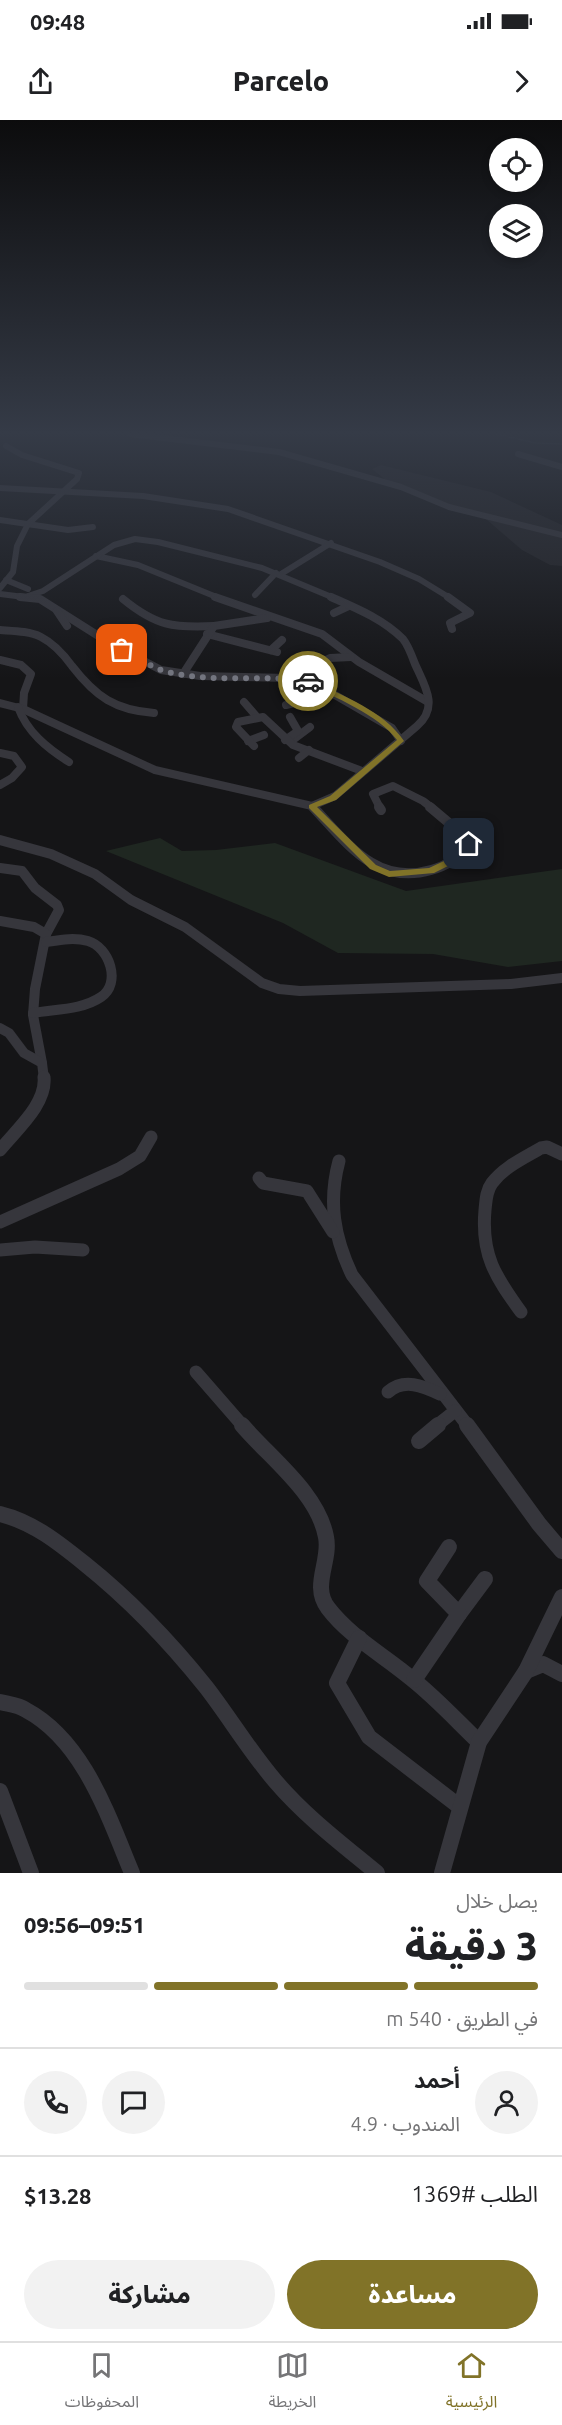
<!DOCTYPE html>
<html lang="ar">
<head>
<meta charset="utf-8">
<style>
  body { margin:0; font-family:Ubuntu,"Noto Sans Arabic",sans-serif; background:#f2f2f2; color:#202124; direction:rtl; height:100vh; display:flex; flex-direction:column; font-size:22px; white-space:nowrap }
  * { box-sizing:border-box; margin:0 }
  p { font-size:20px; color:#757577 }
  .icon { flex:none; width:33px; height:33px; fill:none; stroke:currentColor; stroke-width:2; stroke-linecap:round; stroke-linejoin:round }
  .map { position:relative; height:1753px; overflow:hidden; direction:ltr }
  .sheet { display:flex; flex-direction:column; background:#fff; flex:1 }
  .sheet>* { flex:none }
  .buttons { position:absolute; left:489px; top:18px; display:grid; gap:12px }
  .buttons a { display:grid; place-items:center; width:54px; height:54px; border-radius:50%; background:#fff; box-shadow:0 3px 9px #0003; font-size:30px }
  .pin { position:absolute; display:grid; place-items:center; width:51px; height:51px; color:#fff; margin:-26px; border-radius:12px; box-shadow:0 3px 9px #0006 }
  .courier { position:absolute; display:grid; place-items:center; width:60px; height:60px; margin:-30px; border:4px solid #817328; border-radius:50%; background:#fff; color:#222; box-shadow:0 2px 8px #0007 }
  .head em { font-style:normal; font-weight:800 }
  .head div { display:flex; flex-direction:column-reverse }
  .head { display:flex; align-items:center; justify-content:space-between; height:102px; padding:0 24px }
  h1 { font-size:39px; font-weight:800; line-height:45px }
  .bar { display:grid; grid-template-columns:repeat(4,1fr); gap:9px 6px; align-content:center; height:72px; padding:0 24px }
  .bar i { height:8px; border-radius:4px; background:#e0e0e0 }
  .bar .current { background:#817328 }
  .bar p { grid-column:span 4 }
  .line { display:flex; align-items:center; gap:15px; padding:0 24px; border-top:2px solid #e0e0e0 }
  .line div { flex:1 }
  .round { display:grid; place-items:center; flex:none; width:63px; height:63px; border-radius:32px; background:#f2f2f2 }
  .button { display:flex; gap:12px; margin-top:auto; padding:12px 24px }
  .button a { flex:1; height:69px; border-radius:36px; background:#817328; color:#fff; font-size:24px; font-weight:800; line-height:69px; text-align:center }
  .button a+a { background:#f2f2f2; color:#202124 }
  .status { display:flex; justify-content:space-between; align-items:center; height:42px; padding:0 30px; background:#fff; direction:ltr }
  .status svg { height:16px; fill:currentColor }
  header { display:flex; justify-content:space-between; align-items:center; height:78px; padding:0 24px; background:#fff; font-size:27px; font-weight:800 }
  .tab-bar { display:flex; justify-content:space-around; align-items:center; height:84px; border-top:2px solid #e0e0e0; background:#fff; font-size:16px; color:#757577 }
  .tab-bar a { display:grid; justify-items:center; gap:3px }
  .tab-bar .current { color:#817328 }
  .map>svg:first-child { display:block }
</style>
</head>
<body>
<div class="status"><b>09:48</b><svg viewBox="0 0 49 12"><path d="M0 12V9h3v3zM5 12V6h3v6zM10 12V3h3v9zM15 12V0h3v12zM26 1h20v11H26zM47 4h2v5h-2z"/></svg></div>
<header><svg class="icon" aria-label="forward" viewBox="0 0 24 24"><path d="M9 5l7 7-7 7"/></svg>Parcelo<svg class="icon" aria-label="share" viewBox="0 0 24 24"><path d="M12 15V3M7 8l5-5 5 5M5 13v7h14v-7"/></svg></header>
<div class="map">
<svg width="562" height="1753" viewBox="0 0 562 1753">
  <rect width="100%" height="100%" fill="#151517"/>
  <polygon fill="#212124" points="381,345 491,372 562,405 562,446 550,445 522,430 479,393 448,386 387,361 372,349"/>
  <polygon fill="#1f2721" points="160,718 182,731 216,730 275,723 406,771 562,749 562,841 508,847 433,834 338,833 283,803 106,731"/>
  <g fill="none" stroke-linecap="round" stroke-linejoin="round">
    <polyline stroke="#2b313b" stroke-width="1.5" points="497,314 535,323 562,324"/>
    <g stroke="#36363c" stroke-width="6">
      <polyline points="130,314 279,332 401,367 449,387 562,415"/>
      <polyline points="518,334 562,347"/>
      <polyline points="0,368 143,376 228,389 380,442 419,459 450,478"/>
      <polyline points="0,400 68,410 93,407"/>
      <polyline points="96,436 138,445 219,478"/>
      <polyline points="281,454 331,423"/>
      <polyline points="6,460 28,469"/>
      <polyline points="0,468 13,452 17,426 28,404 77,359 79,353 22,335 6,326"/>
      <polyline points="0,474 32,478"/>
      <polyline points="255,475 276,453"/>
      <polyline points="28,476 43,471 114,425 135,419 158,422 262,448 334,478"/>
    </g>
    <g stroke="#36363c" stroke-width="8">
      <polyline points="20,477 40,479 108,522 161,550 200,556 288,558 316,564 392,608 401,621"/>
      <polyline points="215,477 322,514 359,542 428,582"/>
      <polyline points="448,477 470,493 450,503 452,509"/>
      <path d="M 123,479 C 156,506 173,508 214,506"/>
      <polyline points="57,491 67,506"/>
      <polyline points="334,493 349,486"/>
      <path d="M 0,510 C 14,511 29,511 41,517 C 55,524 64,535 72,546 C 96,577 115,590 154,593"/>
      <polyline points="207,514 277,532"/>
      <polyline points="271,530 282,520"/>
      <polyline points="0,540 21,545 31,554 24,573 23,589"/>
      <polyline points="183,554 214,506 267,498"/>
      <polyline points="288,558 330,538 351,537"/>
      <polyline points="244,582 257,597"/>
      <path d="M 0,583 L 23,589 L 155,650 L 312,686 L 335,676 L 417,606 C 439,587 425,566 415,544 C 412,536 408,525 403,519 C 383,499 356,488 331,477"/>
      <polyline points="286,585 306,580 323,567"/>
      <path d="M 18,587 C 27,612 47,628 69,642"/>
      <polyline points="294,619 310,607"/>
      <polyline points="285,620 298,611 290,597"/>
      <polyline points="248,621 264,615"/>
      <polyline points="254,626 236,607 238,602 263,597 293,625 362,651"/>
      <polyline points="0,633 14,636 22,647 12,658 0,665"/>
      <polyline points="299,638 309,630"/>
      <polyline points="312,686 314,688"/>
      <polyline points="380,688 373,674 393,666 423,681 432,688"/>
    </g>
    <g stroke="#36363c" stroke-width="10">
      <path d="M 313,687 C 347,723 376,766 431,750 C 446,746 461,737 469,724 L 468,719 L 430,687"/>
      <polyline points="379,687 381,690"/>
      <polyline points="0,720 51,734 95,754 131,780 185,807 262,863 279,869 300,871 511,864 562,858"/>
      <polyline points="0,748 22,751 35,768 57,785 59,790 46,814 35,869 33,895 42,943"/>
      <polyline points="0,801 34,807 46,814"/>
      <path d="M 33,893 C 55,889 82,890 101,877 C 122,863 109,827 88,821 C 74,817 59,820 46,822"/>
      <polyline points="0,908 9,913 24,933 42,943 44,959"/>
    </g>
    <g stroke="#36363c" stroke-width="13">
      <path d="M 0,1030 C 16,1010 47,984 44,957"/>
      <path d="M 339,1041 C 328,1082 334,1117 352,1155 L 468,1306"/>
      <polyline points="259,1058 263,1063 307,1071 333,1112"/>
      <polyline points="0,1102 119,1049 140,1036 151,1017"/>
      <polyline points="0,1130 35,1127 83,1130"/>
      <path d="M 521,1192 C 495,1156 481,1135 485,1090 C 486,1081 486,1071 492,1063 C 504,1047 524,1038 541,1028 L 547,1027 L 562,1034"/>
      <polyline points="196,1252 243,1306"/>
      <path d="M 388,1272 C 404,1258 423,1266 440,1274"/>
      <polyline points="436,1306 455,1291"/>
    </g>
    <g stroke="#36363c" stroke-width="16">
      <path d="M 242,1305 C 270,1338 318,1373 326,1417 C 331,1441 311,1466 328,1488 C 350,1517 385,1536 412,1559 C 436,1578 457,1601 479,1622"/>
      <polyline points="467,1305 539,1404 562,1431"/>
      <polyline points="419,1321 438,1305"/>
      <path d="M 0,1394 C 33,1402 59,1423 85,1444 C 130,1480 170,1522 206,1567 C 230,1598 250,1632 276,1662 C 306,1697 342,1724 377,1753"/>
      <polyline points="459,1494 485,1459"/>
      <polyline points="359,1518 337,1563 369,1617 460,1687"/>
      <polyline points="526,1551 543,1544 562,1554"/>
      <polyline points="414,1560 459,1494 427,1461 449,1427"/>
      <path d="M 0,1582 C 8,1584 19,1585 26,1590 C 84,1621 108,1696 132,1753"/>
      <polyline points="0,1671 31,1753"/>
      <polyline points="442,1753 479,1622 526,1551 562,1477"/>
    </g>
  </g>
  <linearGradient id="sky" x2="0" y2="1"><stop stop-color="#0c0c0d"/><stop offset="0.56" stop-color="#353b47"/><stop offset="1" stop-color="#353b47" stop-opacity="0"/></linearGradient>
  <rect width="562" height="559" fill="url(#sky)"/>
  <path fill="#817328" d="M 306,560 L 311,560 C 343,576 384,591 404,621 L 336,680 L 317,687 L 376,745 L 390,751 L 429,748 L 444,741 L 466,722 L 472,722 L 472,726 L 450,745 L 434,753 L 389,757 L 370,749 L 309,688 L 309,685 L 330,676 L 397,620 C 379,595 334,577 306,563 Z"/>
  <g fill="none" stroke-linecap="round" stroke-linejoin="round">
    <path stroke="#73757f" stroke-width="6" stroke-dasharray="0 10.8" d="M 122,530 C 136,537 149,546 164,551 C 211,564 261,554 308,561"/>
  </g>
</svg>
<div class="buttons">
<a><svg class="icon" aria-label="locate" viewBox="0 0 24 24"><circle cx="12" cy="12" r="6"/><path d="M12 2v4M12 18v4M2 12h4M18 12h4"/></svg></a>
<a><svg class="icon" aria-label="layers" viewBox="0 0 24 24"><path d="M12 4l9 5-9 5-9-5zM3 14l9 5 9-5"/></svg></a>
</div>
<div class="pin" style="left:122px;top:530px;background:#ea580c"><svg class="icon" aria-label="bag" viewBox="0 0 24 24"><path d="M5 8h14l-1 12H6zM9 8a3 3 0 0 1 6 0"/></svg></div>
<div class="pin" style="left:469px;top:724px;background:#1f2937"><svg class="icon" aria-label="home" viewBox="0 0 24 24"><path d="M3 11l9-7 9 7M6 9v11h12V9"/></svg></div>
<div class="courier" style="left:308px;top:561px"><svg class="icon" aria-label="car" viewBox="0 0 24 24"><path d="M5 17H2v-5l4-1 3-4h7l3 4 3 1v5h-3M9 17h6M6 11h13"/><circle cx="7" cy="17" r="2"/><circle cx="17" cy="17" r="2"/></svg></div>
</div>
<section class="sheet">
<div class="head"><div><h1>3 دقيقة</h1><p>يصل خلال</p></div><em>09:51–09:56</em></div>
<div class="bar"><i class="current"></i><i class="current"></i><i class="current"></i><i></i><p>في الطريق · 540 m</p></div>
<div class="line" style="height:108px"><a class="round"><svg class="icon" aria-label="person" viewBox="0 0 24 24"><circle cx="12" cy="8" r="4"/><path d="M4 21q1-7 8-7t8 7"/></svg></a><div><b>أحمد</b><p>المندوب · 4.9</p></div><a class="round"><svg class="icon" aria-label="chat" viewBox="0 0 24 24"><path d="M4 5h16v11H9l-5 4z"/></svg></a><a class="round"><svg class="icon" aria-label="phone" viewBox="0 0 24 24"><path d="M5 4h4l2 5-3 2q2 4 5 5l2-3 5 2v4C11 20 4 13 5 4z"/></svg></a></div>
<div class="line" style="height:78px"><div>الطلب #1369</div><b>$13.28</b></div>
<div class="button"><a>مساعدة</a><a>مشاركة</a></div>
</section>
<nav class="tab-bar">
<a class="current"><svg class="icon" aria-label="home" viewBox="0 0 24 24"><path d="M3 11l9-7 9 7M6 9v11h12V9"/></svg>الرئيسية</a>
<a><svg class="icon" aria-label="map" viewBox="0 0 24 24"><path d="M3 6l6-2 6 2 6-2v14l-6 2-6-2-6 2zM9 4v14M15 6v14"/></svg>الخريطة</a>
<a><svg class="icon" aria-label="saved" viewBox="0 0 24 24"><path d="M7 4h10v16l-5-4-5 4z"/></svg>المحفوظات</a>
</nav>
</body>
</html>
